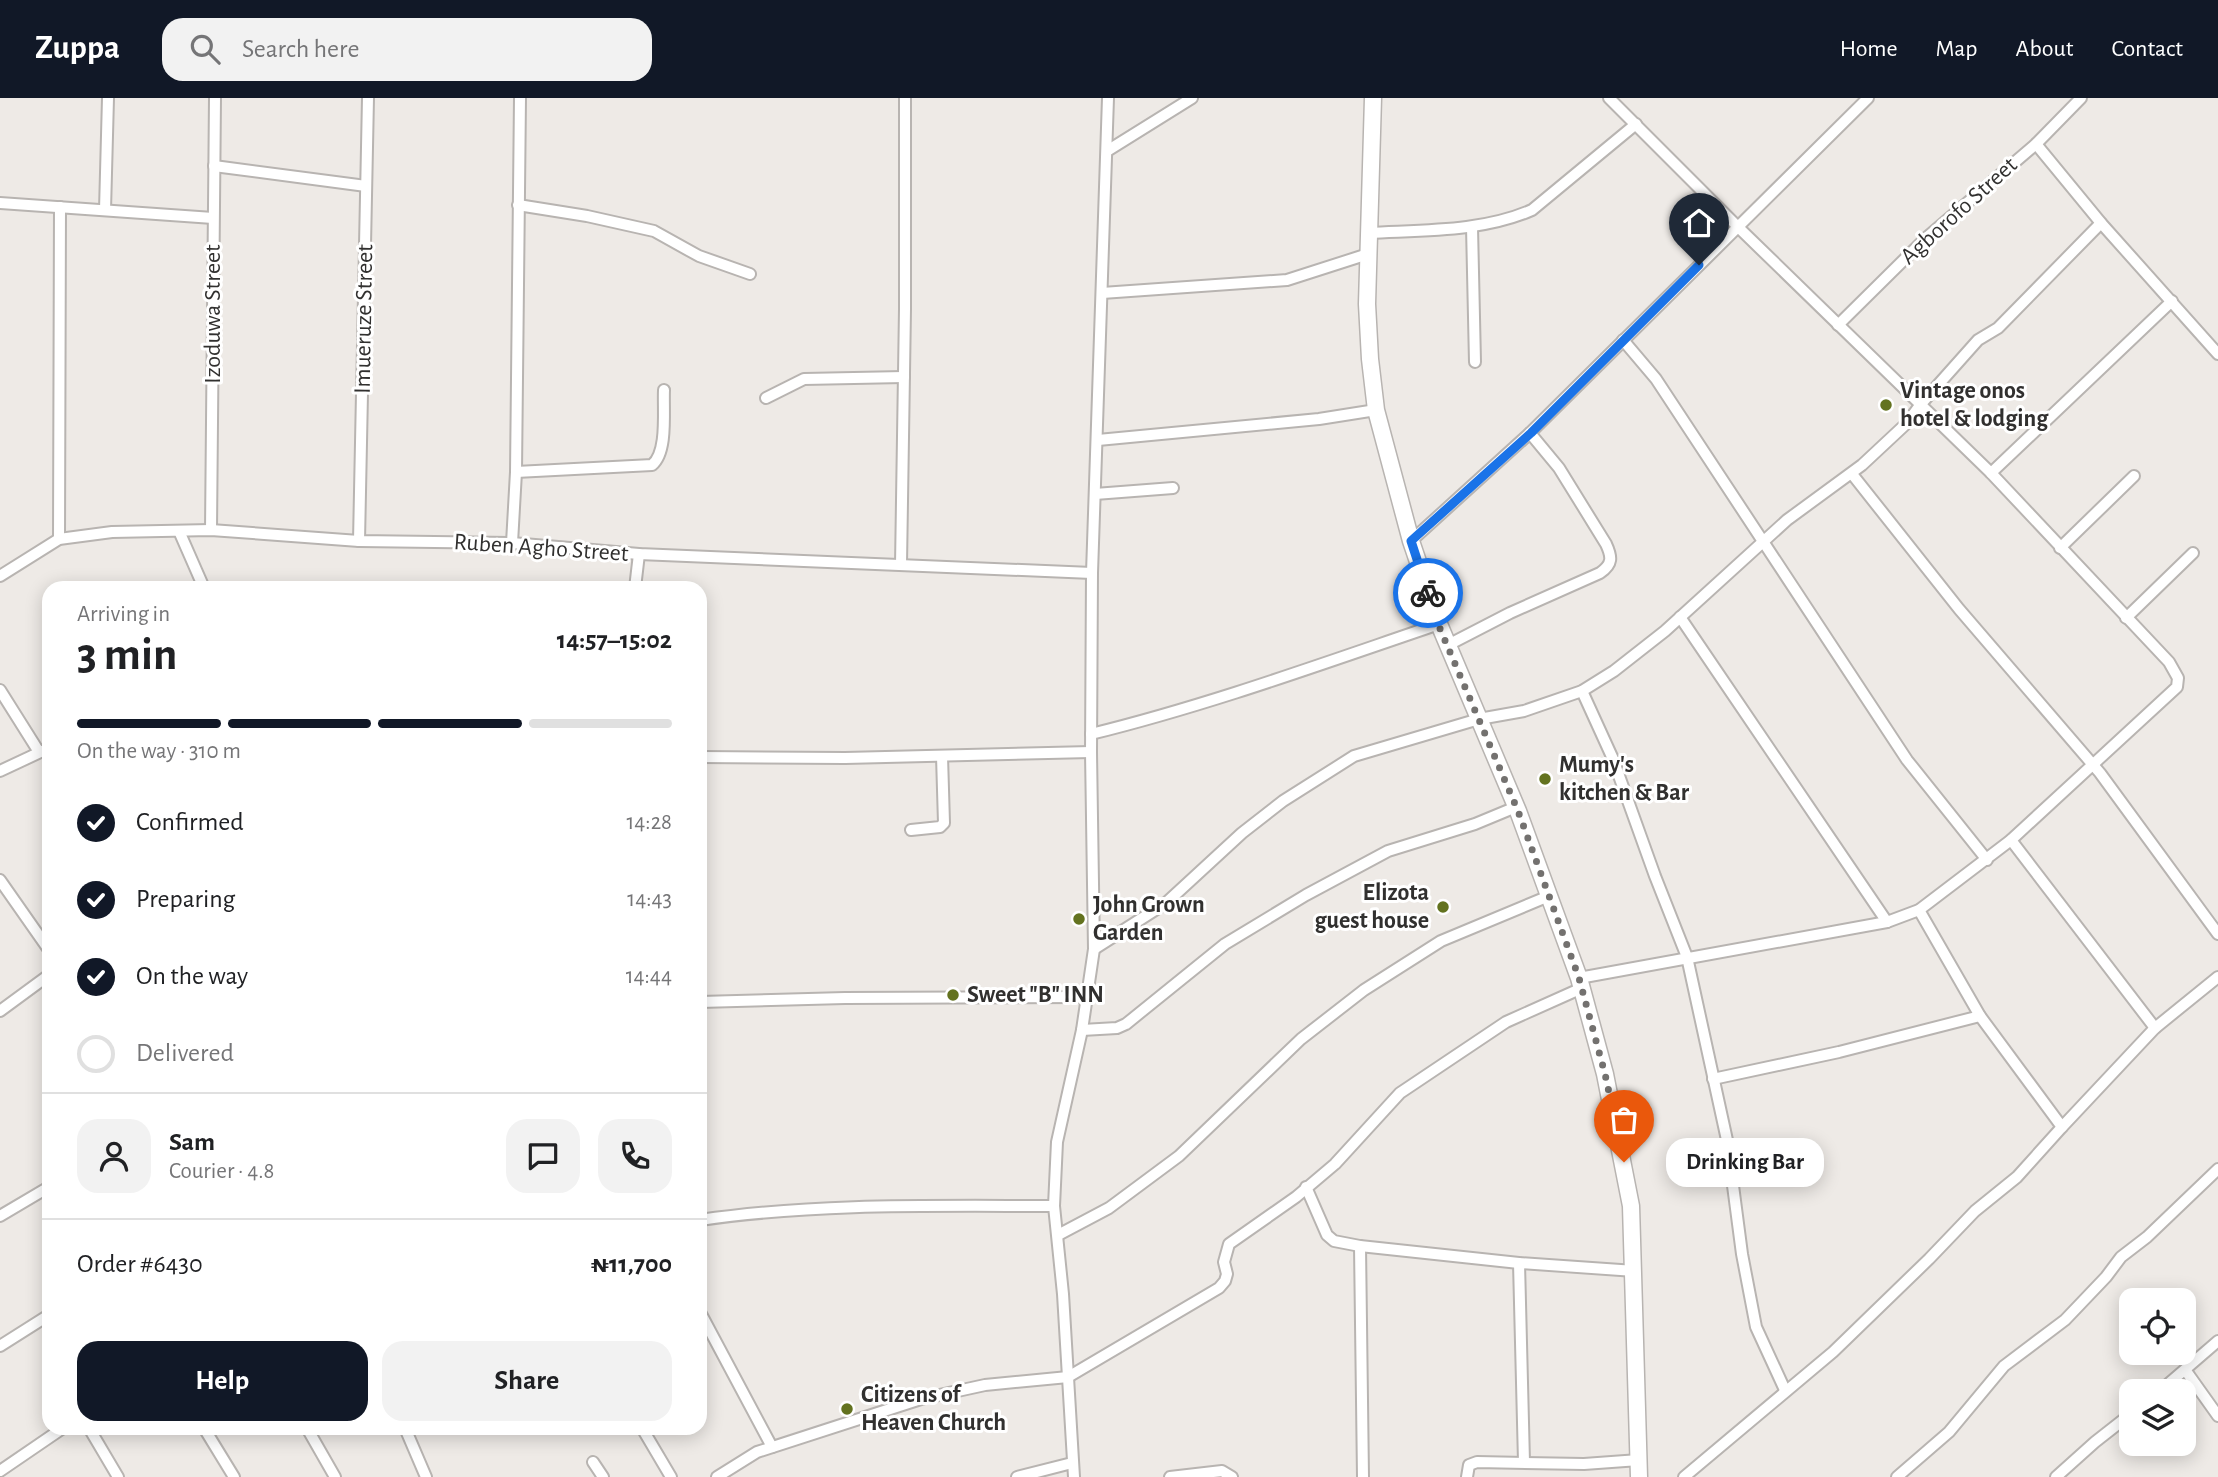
<!DOCTYPE html>
<html lang="en">
<head>
<meta charset="utf-8">
<style>
  body { margin:0; font-family:"Alegreya Sans",sans-serif; background:#f2f2f2; color:#202124; height:100vh; display:flex; flex-direction:column; font-size:26px; white-space:nowrap }
  * { box-sizing:border-box; margin:0 }
  p { font-size:23px; color:#757577 }
  .icon { flex:none; width:38px; height:38px; fill:none; stroke:currentColor; stroke-width:2; stroke-linecap:round; stroke-linejoin:round }
  .map { position:relative; flex:1; overflow:hidden }
  .details { position:absolute; left:42px; top:483px; width:665px; height:854px; display:flex; flex-direction:column; background:#fff; border-radius:21px; box-shadow:0 4px 18px #0003 }
  .details>* { flex:none }
  .tools { position:absolute; left:2119px; top:1190px; display:grid; gap:14px }
  .tools a { display:grid; place-items:center; width:77px; height:77px; border-radius:14px; background:#fff; box-shadow:0 4px 18px #0003; font-size:35px }
  .pin { position:absolute; display:grid; place-items:center; width:60px; height:60px; color:#fff; margin:-72px -30px; border-radius:50% 50% 50% 0; rotate:-45deg; box-shadow:0 0 7px #0007 }
  .pin .icon { rotate:45deg }
  .courier { position:absolute; display:grid; place-items:center; width:70px; height:70px; margin:-35px; border:5px solid #1a73e8; border-radius:50%; background:#fff; color:#222; box-shadow:0 2px 9px #0007 }
  .bubble { position:absolute; height:49px; border-radius:21px; background:#fff; box-shadow:0 4px 18px #0003; font-size:23px; font-weight:700; line-height:49px; text-align:center }
  .head em { font-style:normal; font-weight:700 }
  .head div { display:flex; flex-direction:column-reverse }
  .head { display:flex; align-items:center; justify-content:space-between; height:119px; padding:0 35px }
  h1 { font-size:46px; font-weight:700; line-height:52px }
  .bar { display:grid; grid-template-columns:repeat(4,1fr); gap:10px 7px; align-content:center; height:84px; padding:0 35px }
  .bar i { height:9px; border-radius:5px; background:#e0e0e0 }
  .bar .active { background:#111827 }
  .bar p { grid-column:span 4 }
  .line { display:flex; align-items:center; gap:18px; padding:0 35px; border-top:2px solid #e0e0e0 }
  .line div { flex:1 }
  .round { display:grid; place-items:center; flex:none; width:74px; height:74px; border-radius:21px; background:#f2f2f2 }
  ol { padding:0 35px; list-style:none }
  li { display:flex; align-items:center; gap:21px; height:77px }
  li p { margin-inline-start:auto }
  li .icon { padding:7px; border-radius:50%; background:#111827; color:#fff; stroke-width:4 }
  li:last-child { color:#757577 }
  li i { width:38px; height:38px; border:4px solid #e0e0e0; border-radius:50% }
  .action { display:flex; gap:14px; margin-top:auto; padding:14px 35px }
  .action a { flex:1; height:80px; border-radius:21px; background:#111827; color:#fff; font-size:28px; font-weight:700; line-height:80px; text-align:center }
  .action a+a { background:#f2f2f2; color:#202124 }
  header { display:flex; align-items:center; gap:42px; box-sizing:border-box; height:98px; padding:0 35px; background:#111827; color:#fff }
  header strong { font-size:33px }
  nav { display:flex; gap:38px; margin-inline-start:auto; font-size:24px }
  .search { width:490px; height:63px; background:#f2f2f2; display:flex; align-items:center; gap:18px; box-sizing:border-box; padding:0 24px; border-radius:21px; color:#757577; font-size:26px }
  .map>svg:first-child { display:block }
</style>
</head>
<body>
<header>
<strong>Zuppa</strong>
<div class="search"><svg class="icon" aria-label="search" viewBox="0 0 24 24"><circle cx="10" cy="10" r="6"/><path d="M15 15l6 6"/></svg>Search here</div>
<nav><a>Home</a><a>Map</a><a>About</a><a>Contact</a></nav>
</header>
<div class="map">
<svg width="2218" height="1379" viewBox="0 0 2218 1379">
  <rect width="100%" height="100%" fill="#eeeae6"/>
  <g fill="none" stroke-linecap="round" stroke-linejoin="round">
    <g stroke="#b8b4b1" stroke-width="14">
      <g id="street">
        <polyline points="2036,46 2101,125 2218,256"/>
        <polyline points="1107,53 1192,0"/>
        <polyline points="214,68 366,88"/>
        <polyline points="0,105 213,120"/>
        <polyline points="518,107 587,118 654,133 699,158 750,176"/>
        <polyline points="105,112 108,0"/>
        <polyline points="1472,129 1475,264"/>
        <path d="M 1369,135 C 1424,132 1482,134 1532,112 L 1636,26"/>
        <polyline points="1102,195 1287,182 1368,156"/>
        <polyline points="1838,227 1926,140 2036,46 2081,0"/>
        <polyline points="1623,242 1656,281 1907,662 1987,762"/>
        <polyline points="766,300 804,281 904,279"/>
        <polyline points="1098,342 1319,321 1376,312"/>
        <path d="M 516,374 L 652,367 C 668,354 663,313 664,292"/>
        <polyline points="1991,375 2172,203"/>
        <polyline points="1852,376 1959,511 2100,675 2218,836"/>
        <polyline points="1095,396 1173,390"/>
        <polyline points="211,432 215,0"/>
        <polyline points="179,433 204,490"/>
        <polyline points="59,441 60,109"/>
        <polyline points="359,443 368,0"/>
        <polyline points="1411,443 1530,335 1868,0"/>
        <polyline points="512,445 516,374 520,0"/>
        <polyline points="2060,450 2134,378"/>
        <polyline points="901,467 905,211 905,0"/>
        <polyline points="0,478 59,441 112,434 211,432 359,443 512,445 639,456 1092,475"/>
        <polyline points="635,490 639,456"/>
        <polyline points="1680,519 1887,824"/>
        <polyline points="2126,520 2193,455"/>
        <path d="M 1448,547 L 1510,515 L 1600,475 C 1613,466 1612,459 1606,446 L 1559,370 L 1530,335"/>
        <polyline points="0,592 39,654"/>
        <polyline points="1582,593 1613,661 1655,778 1687,859 1727,1042 1742,1156 1756,1229 1785,1292"/>
        <path d="M 1091,636 C 1209,607 1324,565 1439,526"/>
        <polyline points="700,659 845,660 1091,654"/>
        <polyline points="0,673 49,650"/>
        <polyline points="911,732 940,729 944,725 942,658"/>
        <polyline points="2011,742 2155,930"/>
        <polyline points="0,782 49,852"/>
        <polyline points="1094,851 1166,805 1242,735 1283,703 1354,658 1479,621 1524,613 1582,593 1614,573 1665,533 1787,422 1862,367 1907,325 1921,306 1978,242 1998,230 2101,125"/>
        <polyline points="1579,880 1887,824 1919,812 2011,742 2177,589 2178,580 2169,564 1991,375 1738,129 1609,0"/>
        <polyline points="700,904 845,900 1088,899"/>
        <polyline points="0,913 49,877"/>
        <polyline points="1082,932 1117,930 1126,926 1225,846 1306,797 1388,753 1475,726 1516,709"/>
        <polyline points="1713,981 1839,954 1980,918"/>
        <polyline points="2062,1029 2155,930 2218,879"/>
        <polyline points="1306,1089 1327,1137 1334,1143 1360,1148 1519,1165 1635,1173"/>
        <polyline points="0,1118 49,1089"/>
        <path d="M 700,1122 C 817,1105 936,1108 1054,1108"/>
        <polyline points="1058,1137 1109,1110 1179,1058 1301,941 1364,892 1441,843 1549,798"/>
        <polyline points="1360,1148 1363,1379"/>
        <polyline points="1519,1165 1524,1364"/>
        <polyline points="700,1214 772,1349"/>
        <polyline points="0,1248 49,1217"/>
        <polyline points="2186,1273 2218,1318"/>
        <polyline points="2160,1293 2218,1243"/>
        <polyline points="89,1330 118,1379"/>
        <polyline points="204,1330 234,1379"/>
        <polyline points="307,1330 335,1379"/>
        <polyline points="405,1330 426,1379"/>
        <polyline points="642,1330 671,1379"/>
        <polyline points="593,1364 603,1379"/>
        <polyline points="0,1373 63,1330"/>
        <polyline points="717,1379 757,1354 921,1301 985,1287 1068,1279 1219,1190 1225,1183 1227,1176 1224,1164 1229,1146 1296,1099 1335,1066 1400,995 1506,924 1582,890"/>
        <polyline points="1017,1379 1072,1365"/>
        <polyline points="1074,1379 1063,1196 1054,1108 1057,1044 1082,932 1094,851 1091,654 1092,475 1108,0"/>
        <polyline points="1170,1379 1222,1373 1232,1379"/>
        <polyline points="1467,1379 1469,1367 1477,1364 1584,1366 1639,1362"/>
        <polyline points="1684,1379 1833,1254 1929,1161 1975,1113 2017,1079 2062,1029 1980,918 1919,812"/>
        <polyline points="1897,1379 1949,1334 2004,1268 2065,1222 2106,1179 2121,1159 2147,1139 2218,1071"/>
        <polyline points="2056,1379 2095,1344 2132,1315"/>
      </g>
    </g>
    <g stroke="#b8b4b1" stroke-width="19">
      <polyline id="secondary" points="1373,0 1367,206 1370,261 1376,312 1411,443 1439,526 1518,713 1579,880 1605,976 1631,1108 1639,1379"/>
    </g>
    <use href="#street" stroke="#fff" stroke-width="10"/>
    <use href="#secondary" stroke="#fff" stroke-width="16"/>
  </g>
  <g fill="none" stroke-linecap="round" stroke-linejoin="round">
    <polyline stroke="#73716f" stroke-width="7" stroke-dasharray="0 12.6" points="1428,495 1438,526 1518,713 1579,880 1605,976 1624,1064"/>
    <polyline stroke="#1a73e8" stroke-width="9" points="1428,495 1411,443 1531,335 1699,167"/>
  </g>
  <g fill="#63721f" stroke="#fff" stroke-width="2.5">
    <circle cx="1886" cy="307" r="7"/>
    <circle cx="1545" cy="681" r="7"/>
    <circle cx="1443" cy="809" r="7"/>
    <circle cx="1079" cy="821" r="7"/>
    <circle cx="953" cy="897" r="7"/>
    <circle cx="847" cy="1311" r="7"/>
  </g>
  <g text-anchor="middle" dominant-baseline="central" stroke-width="6" stroke-linejoin="round" paint-order="stroke">
    <g font-size="24" fill="#31302f" stroke="#fff">
      <text transform="translate(1959 113) rotate(-42)">Agborofo Street</text>
      <text transform="translate(213 216) rotate(-90)">Izoduwa Street</text>
      <text transform="translate(364 221) rotate(-89)">Imueruze Street</text>
      <text transform="translate(541 450) rotate(4)">Ruben Agho Street</text>
    </g>
    <g font-size="24" font-weight="bold" fill="#31302f" stroke="#fff" text-anchor="start">
      <text x="1900" y="293">Vintage onos<tspan x="1900" dy="28">hotel &amp; lodging</tspan></text>
      <text x="1559" y="667">Mumy's<tspan x="1559" dy="28">kitchen &amp; Bar</tspan></text>
      <text x="1429" y="795" text-anchor="end">Elizota<tspan x="1429" dy="28">guest house</tspan></text>
      <text x="1093" y="807">John Grown<tspan x="1093" dy="28">Garden</tspan></text>
      <text x="967" y="897">Sweet "B" INN</text>
      <text x="861" y="1297">Citizens of<tspan x="861" dy="28">Heaven Church</tspan></text>
    </g>
  </g>
</svg>
<div class="tools">
<a><svg class="icon" aria-label="locate" viewBox="0 0 24 24"><circle cx="12" cy="12" r="6"/><path d="M12 2v4M12 18v4M2 12h4M18 12h4"/></svg></a>
<a><svg class="icon" aria-label="layers" viewBox="0 0 24 24"><path d="M12 4l9 5-9 5-9-5zM3 14l9 5 9-5"/></svg></a>
</div>
<div class="pin" style="left:1624px;top:1064px;background:#ea580c"><svg class="icon" aria-label="bag" viewBox="0 0 24 24"><path d="M5 8h14l-1 12H6zM9 8a3 3 0 0 1 6 0"/></svg></div>
<div class="pin" style="left:1699px;top:167px;background:#1f2937"><svg class="icon" aria-label="home" viewBox="0 0 24 24"><path d="M3 11l9-7 9 7M6 9v11h12V9"/></svg></div>
<div class="courier" style="left:1428px;top:495px"><svg class="icon" aria-label="bike" viewBox="0 0 24 24"><circle cx="6" cy="16" r="4"/><circle cx="18" cy="16" r="4"/><path d="M6 16l4-8h5l3 8M10 8l3 8H6M13 5h3"/></svg></div>
<div class="bubble" style="left:1666px;top:1040px;width:158px">Drinking Bar</div>
<section class="details">
<div class="head"><div><h1>3 min</h1><p>Arriving in</p></div><em>14:57–15:02</em></div>
<div class="bar"><i class="active"></i><i class="active"></i><i class="active"></i><i></i><p>On the way · 310 m</p></div>
<ol>
<li><svg class="icon" aria-label="check" viewBox="0 0 24 24"><path d="M5 12l5 5 9-10"/></svg>Confirmed<p>14:28</p></li>
<li><svg class="icon" aria-label="check" viewBox="0 0 24 24"><path d="M5 12l5 5 9-10"/></svg>Preparing<p>14:43</p></li>
<li><svg class="icon" aria-label="check" viewBox="0 0 24 24"><path d="M5 12l5 5 9-10"/></svg>On the way<p>14:44</p></li>
<li><i></i>Delivered</li>
</ol>
<div class="line" style="height:126px"><a class="round"><svg class="icon" aria-label="person" viewBox="0 0 24 24"><circle cx="12" cy="8" r="4"/><path d="M4 21q1-7 8-7t8 7"/></svg></a><div><b>Sam</b><p>Courier · 4.8</p></div><a class="round"><svg class="icon" aria-label="chat" viewBox="0 0 24 24"><path d="M4 5h16v11H9l-5 4z"/></svg></a><a class="round"><svg class="icon" aria-label="phone" viewBox="0 0 24 24"><path d="M5 4h4l2 5-3 2q2 4 5 5l2-3 5 2v4C11 20 4 13 5 4z"/></svg></a></div>
<div class="line" style="height:91px"><div>Order #6430</div><b>₦11,700</b></div>
<div class="action"><a>Help</a><a>Share</a></div>
</section>
</div>
</body>
</html>
